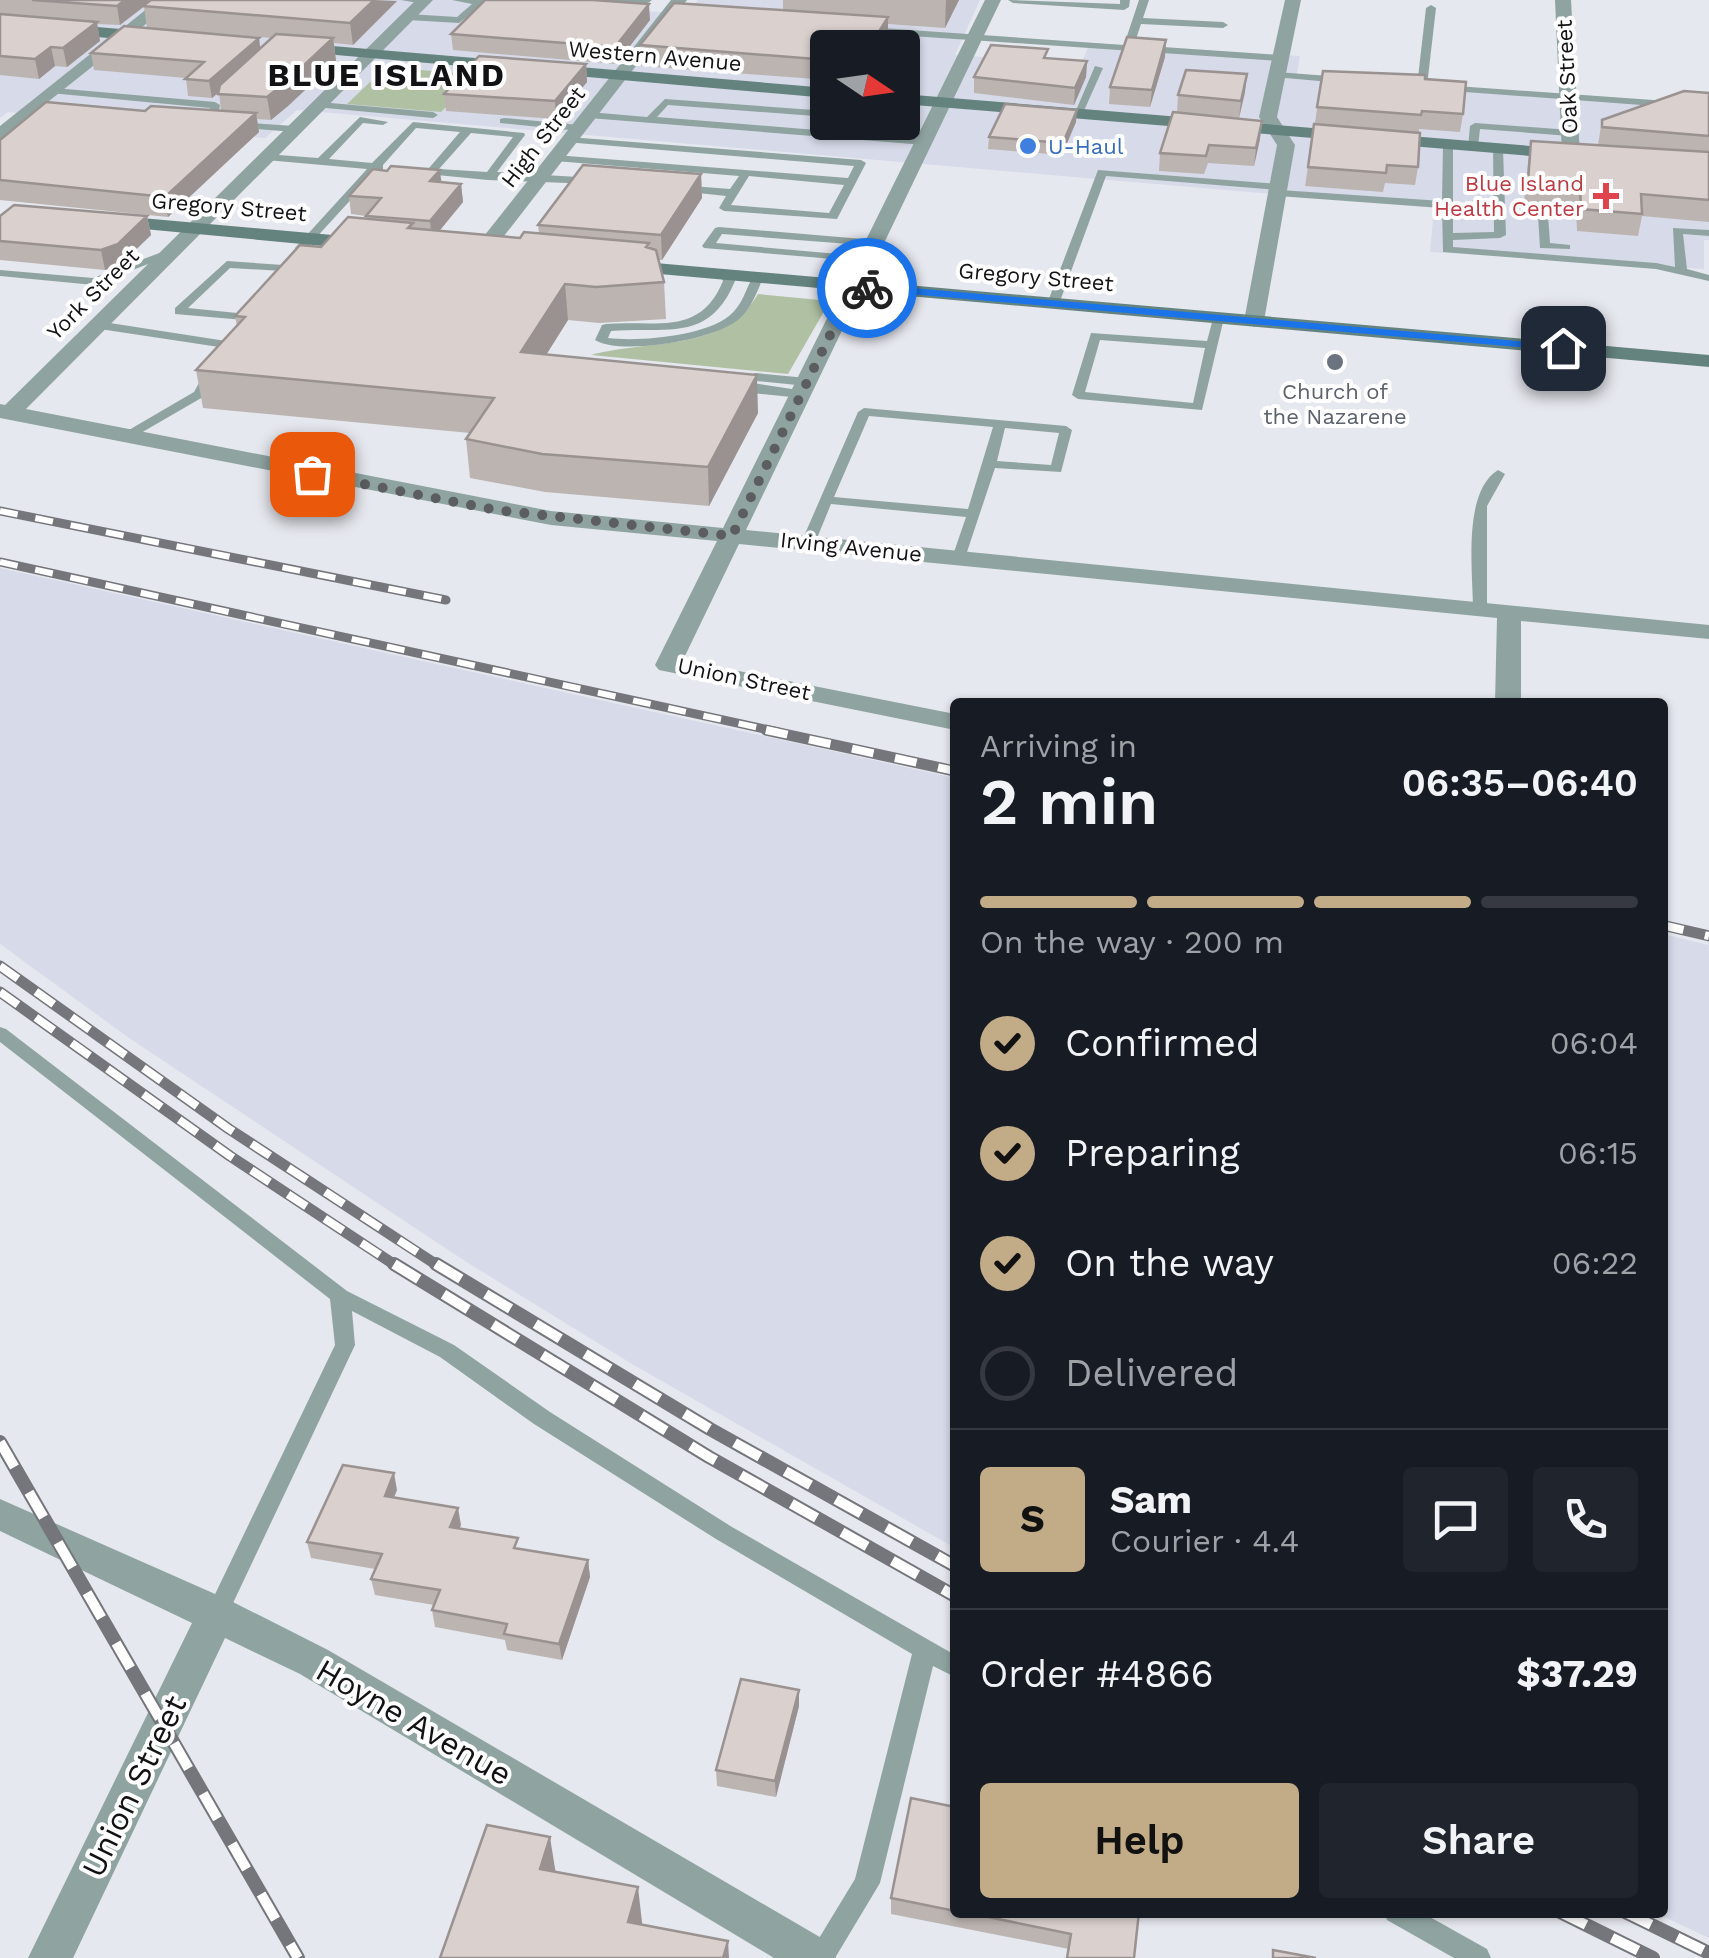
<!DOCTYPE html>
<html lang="en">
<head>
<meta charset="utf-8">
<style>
  body { margin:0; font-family:"Work Sans",sans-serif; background:#20242c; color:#f1f3f6; height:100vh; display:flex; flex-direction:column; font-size:38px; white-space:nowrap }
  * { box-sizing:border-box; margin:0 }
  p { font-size:32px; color:#9ea1a6 }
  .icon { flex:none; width:55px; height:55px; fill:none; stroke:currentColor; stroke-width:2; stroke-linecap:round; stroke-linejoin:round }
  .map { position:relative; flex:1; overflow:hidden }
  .drawer { position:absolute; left:950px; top:698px; width:718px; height:1220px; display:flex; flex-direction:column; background:#171b24; border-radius:10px; box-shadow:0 2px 8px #0004 }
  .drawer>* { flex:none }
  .needle { width:65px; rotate:103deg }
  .controls { position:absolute; left:810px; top:30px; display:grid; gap:20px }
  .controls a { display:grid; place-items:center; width:110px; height:110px; border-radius:10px; background:#171b24; box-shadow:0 2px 8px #0004; font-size:50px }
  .pin { position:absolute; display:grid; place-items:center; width:85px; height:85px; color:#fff; margin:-42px; border-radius:20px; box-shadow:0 5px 15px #0006 }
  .courier { position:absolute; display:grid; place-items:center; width:100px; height:100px; margin:-50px; border:8px solid #1a73e8; border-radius:50%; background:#fff; color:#222; box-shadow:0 2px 12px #0007 }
  .overview em { font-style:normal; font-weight:600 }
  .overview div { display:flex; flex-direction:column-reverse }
  .overview { display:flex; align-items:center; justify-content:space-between; height:170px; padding:0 30px }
  h1 { font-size:65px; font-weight:600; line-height:75px }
  .bar { display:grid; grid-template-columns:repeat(4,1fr); gap:15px 10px; align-content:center; height:120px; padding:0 30px }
  .bar i { height:12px; border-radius:8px; background:#363941 }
  .bar .selected { background:#c2ab87 }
  .bar p { grid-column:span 4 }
  .line { display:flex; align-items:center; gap:25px; padding:0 30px; border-top:2px solid #363941 }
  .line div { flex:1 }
  .round { display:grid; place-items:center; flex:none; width:105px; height:105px; border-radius:10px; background:#20242c }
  ol { padding:0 30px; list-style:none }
  li { display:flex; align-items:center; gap:30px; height:110px }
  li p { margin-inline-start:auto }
  li .icon { padding:10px; border-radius:50%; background:#c2ab87; color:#111; stroke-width:4 }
  li:last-child { color:#9ea1a6 }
  li i { width:55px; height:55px; border:5px solid #363941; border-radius:50% }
  .action { display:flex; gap:20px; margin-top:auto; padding:20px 30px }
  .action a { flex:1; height:115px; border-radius:10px; background:#c2ab87; color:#111; font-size:40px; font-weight:600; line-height:115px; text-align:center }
  .action a+a { background:#20242c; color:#f1f3f6 }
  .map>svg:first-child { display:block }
</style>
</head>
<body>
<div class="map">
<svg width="1709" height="1958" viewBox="0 0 1709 1958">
  <rect width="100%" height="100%" fill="#e6e8ef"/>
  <g fill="#d7dae9" fill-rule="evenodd">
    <path d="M 0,0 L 502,0 L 685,14 L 698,0 L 980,0 L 955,55 L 1081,64 L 1090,43 L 1300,56 L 1297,74 L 1709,106 L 1709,240 L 1704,240 L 1704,269 L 1430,252 L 1434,208 L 297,110 L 265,138 L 8,112 L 0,118 ZM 828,48 L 902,48 L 902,122 L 828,122 Z"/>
    <polygon points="0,568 955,778 955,1548 632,1364 468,1263 129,1038 0,944"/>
    <polygon points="1663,934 1709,945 1709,1938 1656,1913 1662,1912"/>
  </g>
  <g fill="#b0c1a3">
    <polygon points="386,67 478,75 441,112 347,104"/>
    <path d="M 758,294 L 830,301 L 788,374 L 591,355 C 649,339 723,353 758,294 Z"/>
  </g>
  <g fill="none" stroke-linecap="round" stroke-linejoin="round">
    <g fill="#8fa4a1" fill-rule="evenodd">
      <polygon points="401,0 428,0 429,1 424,4"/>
      <polygon points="452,0 491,0 512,4 507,7 482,5 459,23 408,20 403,17 408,14 457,17 472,4"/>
      <polygon points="592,0 652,0 644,6 597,3"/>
      <polygon points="1008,0 1120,4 1120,0 1130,0 1129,7 1124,10 1013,3"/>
      <polygon points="1139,0 1149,0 1143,18 1223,22 1228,25 1223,28 1141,24 1134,45 1281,55 1286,58 1281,61 867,33 862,30 867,27 1124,45"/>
      <polygon points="1431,5 1436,8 1427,86 1422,89 1417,86 1426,8"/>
      <polygon points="1095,66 1103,68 1083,113 1074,115"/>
      <polygon points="1277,72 1342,77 1347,80 1342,83 1274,77 1272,75"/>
      <polygon points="1442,85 1709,104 1709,110 1438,90 1437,88"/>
      <polygon points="54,88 215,102 220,105 217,123 212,126 207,123 210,108 50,93 50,89"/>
      <polygon points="665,99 828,111 828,117 668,105 657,117 925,139 930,142 925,145 589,118 584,115 589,112 647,117"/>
      <polygon points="319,102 433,112 438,115 433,118 315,107 314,105"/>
      <path d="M 360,117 L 388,122 L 383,125 L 363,123 L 329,159 L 372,163 L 413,122 L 524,133 L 525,135 L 497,172 L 594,178 L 599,181 L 594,184 L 488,180 L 416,173 L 416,169 L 429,168 L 460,132 L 416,128 L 383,165 L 383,169 L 378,170 L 303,252 L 295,252 L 295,248 L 367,169 L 266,160 L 261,157 L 266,154 L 318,158 ZM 471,133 L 513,137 L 487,172 L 439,169 Z"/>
      <polygon points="504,118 579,125 584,128 579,131 500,123 500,119"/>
      <polygon points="235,122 294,126 299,129 294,132 231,127 231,123"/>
      <polygon points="1475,123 1570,130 1575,133 1570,136 1480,129 1478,147 1473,150 1468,147 1470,126"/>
      <path d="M 569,137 L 861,160 L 866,163 L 837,219 L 724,211 L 719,208 L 726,196 L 679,191 L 674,188 L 679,185 L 730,189 L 739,176 L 555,161 L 550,158 L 555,155 L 848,178 L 854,166 L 565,142 L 565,138 ZM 749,176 L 844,185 L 829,213 L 731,205 Z"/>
      <polygon points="1448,141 1453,144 1453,233 1494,232 1493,149 1498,146 1503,149 1506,235 1500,238 1453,240 1453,247 1656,263 1675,267 1673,228 1709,230 1709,236 1683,234 1687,269 1709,275 1709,281 1656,269 1443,252 1442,208 1278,196 1273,193 1277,190 1106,176 1059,304 1053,308 1047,304 1098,170 1279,184 1284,187 1280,190 1442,201 1443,144"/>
      <polygon points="1543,212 1548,215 1550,243 1570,245 1570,249 1540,248 1538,215"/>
      <polygon points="719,227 875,240 881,243 875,246 722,234 716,243 872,257 872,261 868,262 704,248 702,246 715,228"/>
      <polygon points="170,249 176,252 174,254 94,285 0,276 0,270 93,278"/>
      <polygon points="227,261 283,265 289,268 283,271 230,268 188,308 237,313 248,301 256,301 258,303 244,320 175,314 175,308"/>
      <path d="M 726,273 L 735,281 C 709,344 666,326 611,331 L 608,338 C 639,342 704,336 729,316 C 742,306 746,289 753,276 L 761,276 L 763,278 C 757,292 751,309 739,319 C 716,340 620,356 595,340 L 602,325 L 606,324 C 656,320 700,337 723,281 L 720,276 Z"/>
      <path d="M 1214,315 L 1224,318 L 1202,410 L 1078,399 L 1072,395 L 1091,333 L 1207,341 ZM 1100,340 L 1205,348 L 1193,403 L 1085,392 Z"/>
      <polygon points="97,321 226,341 232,345 203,397 127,441 121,437 122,434 194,392 219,347 93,328 93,322"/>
      <polygon points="755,373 807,378 813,382 807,386 757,381 752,383 805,391 805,397 801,398 752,393 737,383"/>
      <path d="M 864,408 L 1066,426 L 1072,430 L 1061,472 L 995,468 L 964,561 L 959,562 L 952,558 L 966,517 L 831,504 L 815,543 L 808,547 L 803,546 L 801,543 L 858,412 ZM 869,416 L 993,427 L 968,509 L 834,497 ZM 1005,428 L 1059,433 L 1051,465 L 997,461 Z"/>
      <path d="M 1498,470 L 1505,474 L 1487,506 L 1487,610 L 1480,614 L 1473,610 C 1473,572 1462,492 1498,470 Z"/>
      <polygon points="0,1027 6,1029 347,1291 454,1345 550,1412 732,1527 955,1655 955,1677 933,1666 880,1883 835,1958 807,1958 855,1879 912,1654 716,1539 534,1424 440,1357 352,1311 355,1345 225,1620 217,1623 209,1620 206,1613 335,1345 330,1299 0,1042"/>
      <polygon points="1384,1912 1421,1912 1487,1949 1491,1958 1454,1958 1387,1920"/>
    </g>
    <g fill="#8fa4a1" fill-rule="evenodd">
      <polygon points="158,0 176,0 0,140 0,126"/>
      <polygon points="416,0 433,0 26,409 551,511 723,528 985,0 1001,0 746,530 1709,625 1709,639 1521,621 1521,702 1495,702 1497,618 739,544 683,660 955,714 955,730 659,670 655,665 717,541 551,525 0,418 0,404 5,405"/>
      <polygon points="671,0 687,0 487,258 473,258 473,250"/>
      <polygon points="1285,0 1301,0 1277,117 1295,145 1264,321 1254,327 1244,321 1277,145 1259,117"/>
      <polygon points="1555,0 1571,0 1580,155 1571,160 1562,155"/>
      <polygon points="0,1499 231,1601 328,1650 830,1943 836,1958 774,1958 300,1674 225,1638 73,1958 28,1958 192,1623 0,1531"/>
    </g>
    <g fill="#64837f" fill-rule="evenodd">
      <polygon points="0,19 157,32 165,37 157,42 0,29"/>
      <polygon points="297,43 828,88 828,98 291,51 289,48"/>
      <polygon points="902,94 1567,149 1576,154 1567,159 902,104"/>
      <polygon points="108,215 366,238 376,244 366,250 101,225 99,221"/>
      <polygon points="621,260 1709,355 1709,367 614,270 614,262"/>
    </g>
    <g stroke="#75767b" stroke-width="9">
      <g id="rail-far2">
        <polyline points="0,511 446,600"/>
        <polyline points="0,562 778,732"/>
      </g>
    </g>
    <g stroke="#75767b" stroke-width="11">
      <g id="rail-far1">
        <polyline points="766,730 955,771"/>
        <polyline points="1662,925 1709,936"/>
        <polyline points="0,966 229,1129 440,1267"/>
        <polyline points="0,992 230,1156 398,1267"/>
      </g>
    </g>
    <g stroke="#75767b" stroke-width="14">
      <g id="rail">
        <polyline points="394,1264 709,1457 955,1596"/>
        <polyline points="436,1264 710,1429 955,1566"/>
        <polyline points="0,1442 298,1958"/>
        <polyline points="1560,1912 1653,1958"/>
        <polyline points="1625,1912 1709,1953"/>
      </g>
    </g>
    <use href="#rail-far2" stroke="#fff" stroke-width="6" stroke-dasharray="18" stroke-linecap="butt"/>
    <use href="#rail-far1" stroke="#fff" stroke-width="8" stroke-dasharray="22" stroke-linecap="butt"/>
    <use href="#rail" stroke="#fff" stroke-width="10" stroke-dasharray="29" stroke-linecap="butt"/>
  </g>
  <g fill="#bbb4b1">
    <polygon points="0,0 148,0 148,2 397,1 353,45 334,43 336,61 288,106 271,120 257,119 259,132 168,217 0,200 0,140 145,111 221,111 219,92 212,98 188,96 186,78 94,70 91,53 259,38 260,48 272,38 147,28 144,7 120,25 97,24 100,41 67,67 55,66 39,79 0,75"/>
    <polygon points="783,0 959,0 945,28 888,24 888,37 881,48 828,48 828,80 641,66 640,45 783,10"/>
    <polygon points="650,20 616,64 453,50 451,34"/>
    <polygon points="1165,57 1150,107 1109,104 1110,87"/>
    <polygon points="1047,58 1087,61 1086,77 1074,105 974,93 974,77"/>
    <polygon points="586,64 587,82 556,119 446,111 444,94"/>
    <polygon points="1323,71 1425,79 1463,114 1460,132 1419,129 1418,167 1415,185 1385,183 1383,192 1305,186"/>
    <polygon points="1245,92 1239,118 1193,114 1260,139 1254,166 1208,163 1204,174 1159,171 1160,153 1177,113 1178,95"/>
    <polygon points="1709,93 1709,222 1642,216 1638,236 1577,231 1576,207 1524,203 1528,162 1531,141 1598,145 1602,120"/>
    <polygon points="1076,122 1062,155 988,149 989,137"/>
    <polygon points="701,174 702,198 662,260 658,260 664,282 666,319 599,323 568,320 546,355 758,413 709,506 545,492 470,478 466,439 470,433 203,408 196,370 237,326 235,316 321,247 366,219 366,216 351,214 349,196 441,182 461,184 463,202 439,231 520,238 539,234 538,225"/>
    <polygon points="0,216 147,216 151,235 122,263 105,270 0,260"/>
    <polygon points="397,1490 394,1497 461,1525 459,1529 519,1549 588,1560 590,1577 562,1660 507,1650 505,1640 435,1627 432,1610 434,1605 375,1595 371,1579 375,1569 311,1558 307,1542"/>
    <polygon points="799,1706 776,1797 717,1786 716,1770"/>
    <polygon points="955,1807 955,1912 1139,1912 1069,1949 891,1914 891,1898"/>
  </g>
  <g fill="#999290">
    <polygon points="125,0 148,0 148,3 120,25 117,6"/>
    <polygon points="374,0 397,1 353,45 350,23"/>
    <polygon points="946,0 959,0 945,28"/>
    <polygon points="649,4 650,20 616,64 615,47"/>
    <polygon points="888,17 888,37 881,48 869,48"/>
    <polygon points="97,22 100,41 67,67 63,48"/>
    <polygon points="259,38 261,55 212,98 209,81"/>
    <polygon points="333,38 336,61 288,106 271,120 267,97"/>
    <polygon points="1166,40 1165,57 1150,107 1152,90"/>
    <polygon points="51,47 55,66 39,79 35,59"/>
    <polygon points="1087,61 1086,77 1074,105 1075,88"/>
    <polygon points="586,64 587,82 556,119 555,101"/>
    <polygon points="1247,74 1245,92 1239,118 1241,101"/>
    <polygon points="1077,110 1076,122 1062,155 1063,143"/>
    <polygon points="256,113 259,132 168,217 165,197"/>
    <polygon points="1262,121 1260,139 1254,166 1256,148"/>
    <polygon points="440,170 442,188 430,181"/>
    <polygon points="701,174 702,198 662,260 661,235"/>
    <polygon points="461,184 463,202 432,240 430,221"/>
    <polygon points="147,216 151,235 122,263 105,270 101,250"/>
    <polygon points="565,284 568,320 524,390 521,352"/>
    <polygon points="757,375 758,413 709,506 708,467"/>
    <polygon points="394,1473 397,1490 388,1512 385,1496"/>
    <polygon points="458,1508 461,1525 453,1543 450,1527"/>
    <polygon points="588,1560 590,1577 562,1660 559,1644"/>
    <polygon points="799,1690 799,1706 776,1797 775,1781"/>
    <polygon points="550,1837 557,1881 540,1869"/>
    <polygon points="638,1887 643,1931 628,1922"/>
    <polygon points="728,1941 729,1958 723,1958"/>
  </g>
  <g fill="#dad1ce" stroke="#999290" stroke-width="2.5">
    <polygon points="32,0 125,0 117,6"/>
    <polygon points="151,0 374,0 350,23 143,6"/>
    <polygon points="485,0 593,0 649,4 615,47 451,34"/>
    <polygon points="674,3 888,17 869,48 828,48 828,60 640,45"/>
    <polygon points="0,14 97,22 63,48 51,47 35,59 0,56"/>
    <polygon points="124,26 259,38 209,81 185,79 204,62 91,53"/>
    <polygon points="276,34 333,38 285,83 267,97 218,94 220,85"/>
    <polygon points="1127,37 1166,40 1152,90 1110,87"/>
    <polygon points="991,45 1048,49 1044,58 1087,61 1075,88 974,77"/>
    <polygon points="479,56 586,64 555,101 444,94"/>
    <polygon points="1186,70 1247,74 1241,101 1178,95"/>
    <polygon points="1323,71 1425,75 1425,79 1466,82 1463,114 1422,111 1421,115 1317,107"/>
    <polygon points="1684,91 1709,93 1709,136 1602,127 1602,120"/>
    <polygon points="46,102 145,111 151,106 256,113 165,197 0,180 0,140"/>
    <polygon points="1005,104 1077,110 1063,143 989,137"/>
    <polygon points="1173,112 1262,121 1256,148 1209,145 1206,156 1160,153"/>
    <polygon points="1314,124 1420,133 1418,167 1387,165 1386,173 1308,167"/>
    <polygon points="1531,141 1709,152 1709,200 1641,194 1642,214 1581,209 1580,186 1528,182"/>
    <polygon points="583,165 701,174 661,235 538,225"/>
    <polygon points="391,166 440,170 430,181 461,184 430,221 366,216 381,198 349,196 373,169 387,171"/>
    <polygon points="14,205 147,216 118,244 101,250 0,241 0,216"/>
    <polygon points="348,217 413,223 408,228 520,238 524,232 649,243 646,247 656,250 664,282 596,287 565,284 521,352 757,375 708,467 542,454 466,439 494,398 196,370 245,317 235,316 300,245 321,247"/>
    <polygon points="343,1465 394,1473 385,1496 458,1508 450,1527 518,1538 514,1548 588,1560 559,1644 504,1634 507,1624 432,1610 440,1590 371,1579 382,1554 307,1542"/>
    <polygon points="741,1679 799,1690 775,1781 716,1770"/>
    <polygon points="911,1798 955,1807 955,1911 891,1898"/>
    <polygon points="487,1825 550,1837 540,1869 638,1887 628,1922 728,1941 723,1958 440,1958"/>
    <polygon points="964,1912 1139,1912 1134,1958 1067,1958 1071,1934"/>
    <polygon points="1273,1950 1316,1958 1273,1958"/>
  </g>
  <polygon fill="#1a73e8" points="867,284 1563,345 1568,348 1563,351 863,290"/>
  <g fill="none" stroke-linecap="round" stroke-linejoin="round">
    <polyline stroke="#5c5d61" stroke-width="10" stroke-dasharray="0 18" points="312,474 496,510 732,536 854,286 867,288"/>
  </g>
  <circle fill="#3f7fe0" stroke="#fff" stroke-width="4" cx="1028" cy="146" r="10"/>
  <path fill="#e0444e" stroke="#fff" stroke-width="4" d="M1601 181h10v10h10v10h-10v10h-10v-10h-10v-10h10z"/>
  <circle fill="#6b7280" stroke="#fff" stroke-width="4" cx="1335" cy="362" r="10"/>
  <g text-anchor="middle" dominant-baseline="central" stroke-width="8" stroke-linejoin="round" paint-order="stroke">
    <g font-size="22" fill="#121215" stroke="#fff">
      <text transform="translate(655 56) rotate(5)">Western Avenue</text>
      <text transform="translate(1567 77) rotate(-93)">Oak Street</text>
      <text transform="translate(543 137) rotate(-52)">High Street</text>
      <text transform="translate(229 207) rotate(5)">Gregory Street</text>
      <text transform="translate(1036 277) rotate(5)">Gregory Street</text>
      <text transform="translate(93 294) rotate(-45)">York Street</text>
      <text transform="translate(851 547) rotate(6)">Irving Avenue</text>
      <text transform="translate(744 679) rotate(12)">Union Street</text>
    </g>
    <g font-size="22" fill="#366cbe" stroke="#fff" text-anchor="start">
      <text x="1048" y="146">U-Haul</text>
    </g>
    <g font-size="22" fill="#be3a42" stroke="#fff" text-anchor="end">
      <text x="1584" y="183">Blue Island<tspan x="1584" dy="25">Health Center</tspan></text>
    </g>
    <g font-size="22" fill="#5b616d" stroke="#fff">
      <text x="1335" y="391">Church of<tspan x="1335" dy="25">the Nazarene</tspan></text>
    </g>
    <g font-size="32" font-weight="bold" letter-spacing="2.5" fill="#121215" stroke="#fff">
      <text x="387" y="75">BLUE ISLAND</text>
    </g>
    <g font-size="32" fill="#121215" stroke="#fff">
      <text transform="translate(414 1722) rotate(30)">Hoyne Avenue</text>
      <text transform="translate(134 1786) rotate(-64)">Union Street</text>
    </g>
  </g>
</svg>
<div class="controls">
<a><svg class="needle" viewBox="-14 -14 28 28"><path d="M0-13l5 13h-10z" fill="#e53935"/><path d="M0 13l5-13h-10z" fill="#9ea1a6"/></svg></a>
</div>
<div class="pin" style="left:312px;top:474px;background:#ea580c"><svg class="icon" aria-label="bag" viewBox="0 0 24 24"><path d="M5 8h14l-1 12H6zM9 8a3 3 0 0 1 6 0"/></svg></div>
<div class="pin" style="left:1563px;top:348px;background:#1f2937"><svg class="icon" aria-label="home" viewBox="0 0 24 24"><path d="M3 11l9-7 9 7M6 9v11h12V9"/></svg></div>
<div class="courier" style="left:867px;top:288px"><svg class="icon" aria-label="bike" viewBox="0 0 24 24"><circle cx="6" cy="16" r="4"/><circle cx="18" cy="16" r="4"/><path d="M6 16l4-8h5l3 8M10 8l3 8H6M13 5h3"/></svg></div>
<section class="drawer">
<div class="overview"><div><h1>2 min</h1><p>Arriving in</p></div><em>06:35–06:40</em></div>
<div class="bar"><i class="selected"></i><i class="selected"></i><i class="selected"></i><i></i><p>On the way · 200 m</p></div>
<ol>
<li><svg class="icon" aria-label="check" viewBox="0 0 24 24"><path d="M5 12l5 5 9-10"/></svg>Confirmed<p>06:04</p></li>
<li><svg class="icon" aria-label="check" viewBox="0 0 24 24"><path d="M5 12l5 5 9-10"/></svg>Preparing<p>06:15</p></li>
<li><svg class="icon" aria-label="check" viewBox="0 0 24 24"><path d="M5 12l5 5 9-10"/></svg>On the way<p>06:22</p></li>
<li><i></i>Delivered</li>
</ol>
<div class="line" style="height:180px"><b class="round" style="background:#c2ab87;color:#111">S</b><div><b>Sam</b><p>Courier · 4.4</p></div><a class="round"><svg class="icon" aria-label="chat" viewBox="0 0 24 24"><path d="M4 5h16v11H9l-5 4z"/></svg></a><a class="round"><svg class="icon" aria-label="phone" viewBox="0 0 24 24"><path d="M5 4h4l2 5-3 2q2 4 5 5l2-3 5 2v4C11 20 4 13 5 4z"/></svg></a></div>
<div class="line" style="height:130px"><div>Order #4866</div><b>$37.29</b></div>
<div class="action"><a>Help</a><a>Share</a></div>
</section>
</div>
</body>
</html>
